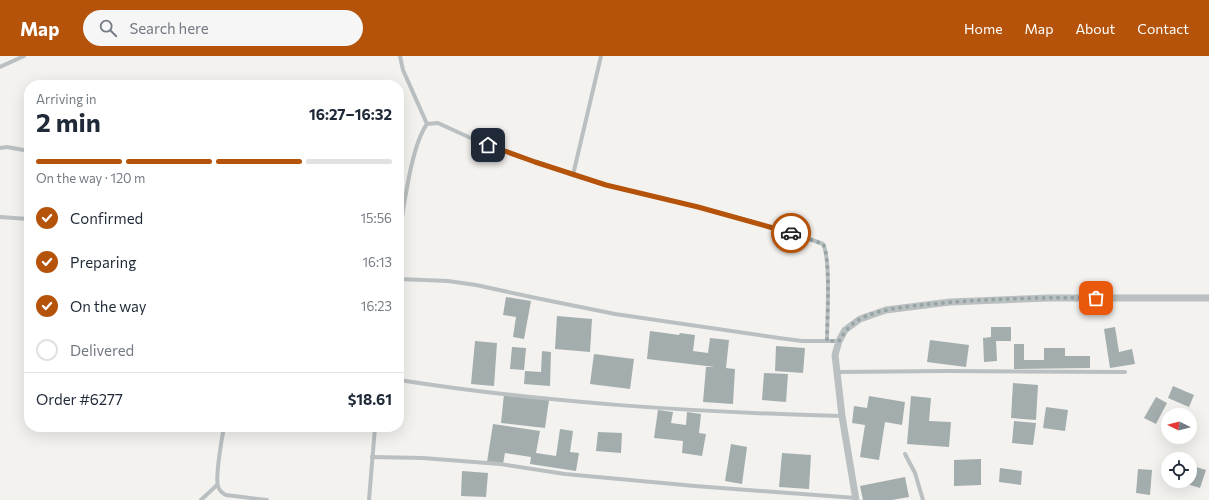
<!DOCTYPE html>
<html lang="en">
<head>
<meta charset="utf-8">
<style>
  body { margin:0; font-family:Commissioner,sans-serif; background:#f6f6f7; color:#1f2937; height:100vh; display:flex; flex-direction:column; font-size:15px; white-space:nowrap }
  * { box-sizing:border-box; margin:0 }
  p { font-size:13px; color:#747a83 }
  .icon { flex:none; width:22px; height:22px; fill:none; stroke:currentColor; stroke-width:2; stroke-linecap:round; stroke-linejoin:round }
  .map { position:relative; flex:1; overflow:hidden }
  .panel { position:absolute; left:24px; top:24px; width:380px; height:352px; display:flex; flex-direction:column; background:#fff; border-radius:16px; box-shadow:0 4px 16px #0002 }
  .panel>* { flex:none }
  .needle { width:26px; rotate:276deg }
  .fabs { position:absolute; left:1161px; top:352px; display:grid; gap:8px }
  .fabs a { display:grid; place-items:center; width:36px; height:36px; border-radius:50%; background:#fff; box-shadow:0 4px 16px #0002; font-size:20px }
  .pin { position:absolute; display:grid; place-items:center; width:34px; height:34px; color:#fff; margin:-17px; border-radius:8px; box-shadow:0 2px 6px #0006 }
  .courier { position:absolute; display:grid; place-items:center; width:40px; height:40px; margin:-20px; border:3px solid #b45309; border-radius:50%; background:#fff; color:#222; box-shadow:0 1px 5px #0007 }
  .overview em { font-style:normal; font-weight:700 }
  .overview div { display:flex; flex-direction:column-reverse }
  .overview { display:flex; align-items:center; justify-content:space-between; height:68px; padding:0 12px }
  h1 { font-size:26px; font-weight:700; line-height:30px }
  .bar { display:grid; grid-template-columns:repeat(4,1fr); gap:6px 4px; align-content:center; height:48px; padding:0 12px }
  .bar i { height:5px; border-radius:3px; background:#e0e1e3 }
  .bar .current { background:#b45309 }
  .bar p { grid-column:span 4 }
  .line { display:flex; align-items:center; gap:10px; padding:0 12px; border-top:1px solid #e0e1e3 }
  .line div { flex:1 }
  ol { padding:0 12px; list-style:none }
  li { display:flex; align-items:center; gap:12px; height:44px }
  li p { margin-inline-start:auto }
  li .icon { padding:4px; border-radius:50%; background:#b45309; color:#fff; stroke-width:4 }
  li:last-child { color:#747a83 }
  li i { width:22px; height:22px; border:2px solid #e0e1e3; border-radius:50% }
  header { display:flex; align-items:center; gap:24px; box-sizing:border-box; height:56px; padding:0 20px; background:#b45309; color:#fff }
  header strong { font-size:19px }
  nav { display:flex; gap:22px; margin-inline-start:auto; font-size:14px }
  .search { width:280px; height:36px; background:#f6f6f7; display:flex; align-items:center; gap:10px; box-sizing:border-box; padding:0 14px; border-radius:22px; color:#747a83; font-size:15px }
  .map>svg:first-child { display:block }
</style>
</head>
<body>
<header>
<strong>Map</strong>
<div class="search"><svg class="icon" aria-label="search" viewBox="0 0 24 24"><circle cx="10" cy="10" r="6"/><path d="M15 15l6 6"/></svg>Search here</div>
<nav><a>Home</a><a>Map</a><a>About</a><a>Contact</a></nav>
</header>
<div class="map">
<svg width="1209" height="444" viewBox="0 0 1209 444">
  <rect width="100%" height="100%" fill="#f3f2ef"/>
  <g fill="#a3adae">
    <polygon points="506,241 531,245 524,283 513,281 516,261 503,259"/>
    <polygon points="557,260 592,263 590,296 555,293"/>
    <polygon points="991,271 1011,271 1011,285 996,285 997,305 984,306 983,282 991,281"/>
    <polygon points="1115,271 1119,296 1132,293 1135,308 1110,312 1104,273"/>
    <polygon points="650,275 679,279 680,277 695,279 693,295 708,297 710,282 729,284 726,312 735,313 733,348 703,346 706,311 715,311 647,303"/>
    <polygon points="930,284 969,289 966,311 927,306"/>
    <polygon points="475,285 497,287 494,330 471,328"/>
    <polygon points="1014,288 1024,288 1024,304 1044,304 1044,292 1065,292 1065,300 1090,300 1090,312 1014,313"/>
    <polygon points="776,290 805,292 803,317 775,315"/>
    <polygon points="512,291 526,292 524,314 510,313"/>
    <polygon points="542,295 551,296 550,330 524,328 525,315 541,316"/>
    <polygon points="594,298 634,303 630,333 590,328"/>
    <polygon points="764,317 788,318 786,346 762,344"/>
    <polygon points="1013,327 1038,329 1036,364 1011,362"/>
    <polygon points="1173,330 1194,339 1189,351 1168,342"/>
    <polygon points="504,338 549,344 545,372 501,367"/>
    <polygon points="869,340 905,346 902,369 885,366 879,404 860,401 865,369 852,367 854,350 867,352"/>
    <polygon points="911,340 931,342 929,365 951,366 949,391 907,388"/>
    <polygon points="1156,341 1167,347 1156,368 1144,362"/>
    <polygon points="1046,351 1068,354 1065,375 1043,372"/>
    <polygon points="658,354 673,356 671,367 686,369 687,356 701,358 699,377 706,378 702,400 682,397 683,385 654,382"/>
    <polygon points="1014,365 1036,367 1033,389 1012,387"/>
    <polygon points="493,368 540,375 536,397 556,400 560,373 573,375 570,396 579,397 576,415 530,408 531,401 505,397 503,408 487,406"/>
    <polygon points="598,376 622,377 621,397 596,395"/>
    <polygon points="731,388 747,391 742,428 725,425"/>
    <polygon points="782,397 811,399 809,433 779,431"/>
    <polygon points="981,403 981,429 954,430 954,404"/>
    <polygon points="1193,410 1206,414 1200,432 1187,428 1189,425 1190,425"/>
    <polygon points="1000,412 1022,415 1021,429 999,426"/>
    <polygon points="1138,413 1152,414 1150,439 1136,437"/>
    <polygon points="462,415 488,417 486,441 461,440"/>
    <polygon points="905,421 909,441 892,444 863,444 860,430"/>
  </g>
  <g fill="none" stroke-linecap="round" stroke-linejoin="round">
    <g stroke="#bac0c1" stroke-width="4">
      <polyline points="400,0 403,14 427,68"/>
      <polyline points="0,11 24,0"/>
      <polyline points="0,92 7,91 29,95"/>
      <polyline points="573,119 601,0"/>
      <polyline points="0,161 29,163"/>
      <path d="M 399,180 C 404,151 411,90 427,68 L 438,67 L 475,84 L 573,119 L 606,129 L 698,151 L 796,178 L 823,188 C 831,202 827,265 827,285"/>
      <polyline points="399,223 448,225 476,229 536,242 615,258 779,282 802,285 839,285"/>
      <polyline points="836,316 947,315 1125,316"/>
      <path d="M 399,324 C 546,347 693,356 842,360"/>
      <path d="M 224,371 C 222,381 215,422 218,430 C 219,434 222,437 226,439 L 267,444"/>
      <polyline points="905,398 915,417 923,444"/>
      <polyline points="372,401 423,402 500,408 565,418 695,430 856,442"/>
      <polyline points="201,444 217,429"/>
      <polyline points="369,444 375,371"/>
    </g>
    <polyline stroke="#bac0c1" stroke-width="7" points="856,444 842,360 835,299 839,285 845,274 860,263 886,254 950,246 1049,242 1209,242"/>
  </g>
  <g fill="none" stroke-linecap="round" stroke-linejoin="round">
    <path stroke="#97a4a6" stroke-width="4" stroke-dasharray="0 7.2" d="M 791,177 L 823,188 C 831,202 827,266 827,285 L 839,285 C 844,276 851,268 860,263 C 876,254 903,251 922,249 C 979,243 1038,241 1096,242"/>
    <polyline stroke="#b45309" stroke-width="5" points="488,89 535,106 606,129 698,151 791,177"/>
  </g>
</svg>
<div class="fabs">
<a><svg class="needle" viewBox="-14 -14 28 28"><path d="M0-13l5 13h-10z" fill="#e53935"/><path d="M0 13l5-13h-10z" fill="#747a83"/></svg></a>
<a><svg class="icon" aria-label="locate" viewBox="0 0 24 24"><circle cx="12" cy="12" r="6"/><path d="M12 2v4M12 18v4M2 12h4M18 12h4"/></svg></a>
</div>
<div class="pin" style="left:1096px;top:242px;background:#ea580c"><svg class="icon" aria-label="bag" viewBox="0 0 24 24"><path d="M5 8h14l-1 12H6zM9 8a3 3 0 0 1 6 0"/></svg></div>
<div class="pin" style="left:488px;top:89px;background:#1f2937"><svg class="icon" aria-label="home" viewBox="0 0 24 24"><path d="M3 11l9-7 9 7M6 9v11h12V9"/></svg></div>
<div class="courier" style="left:791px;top:177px"><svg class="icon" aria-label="car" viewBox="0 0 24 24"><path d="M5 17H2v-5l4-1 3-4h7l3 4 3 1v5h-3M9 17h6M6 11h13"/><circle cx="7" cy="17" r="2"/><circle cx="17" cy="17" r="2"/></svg></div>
<section class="panel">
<div class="overview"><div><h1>2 min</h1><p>Arriving in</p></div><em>16:27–16:32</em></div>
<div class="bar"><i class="current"></i><i class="current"></i><i class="current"></i><i></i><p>On the way · 120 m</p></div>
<ol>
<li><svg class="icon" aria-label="check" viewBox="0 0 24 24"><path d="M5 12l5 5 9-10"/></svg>Confirmed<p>15:56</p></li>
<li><svg class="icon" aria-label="check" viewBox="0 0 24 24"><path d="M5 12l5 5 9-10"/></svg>Preparing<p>16:13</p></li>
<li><svg class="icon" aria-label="check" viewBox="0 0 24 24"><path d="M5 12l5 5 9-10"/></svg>On the way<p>16:23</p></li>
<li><i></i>Delivered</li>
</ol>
<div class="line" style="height:52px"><div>Order #6277</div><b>$18.61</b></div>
</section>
</div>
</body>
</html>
